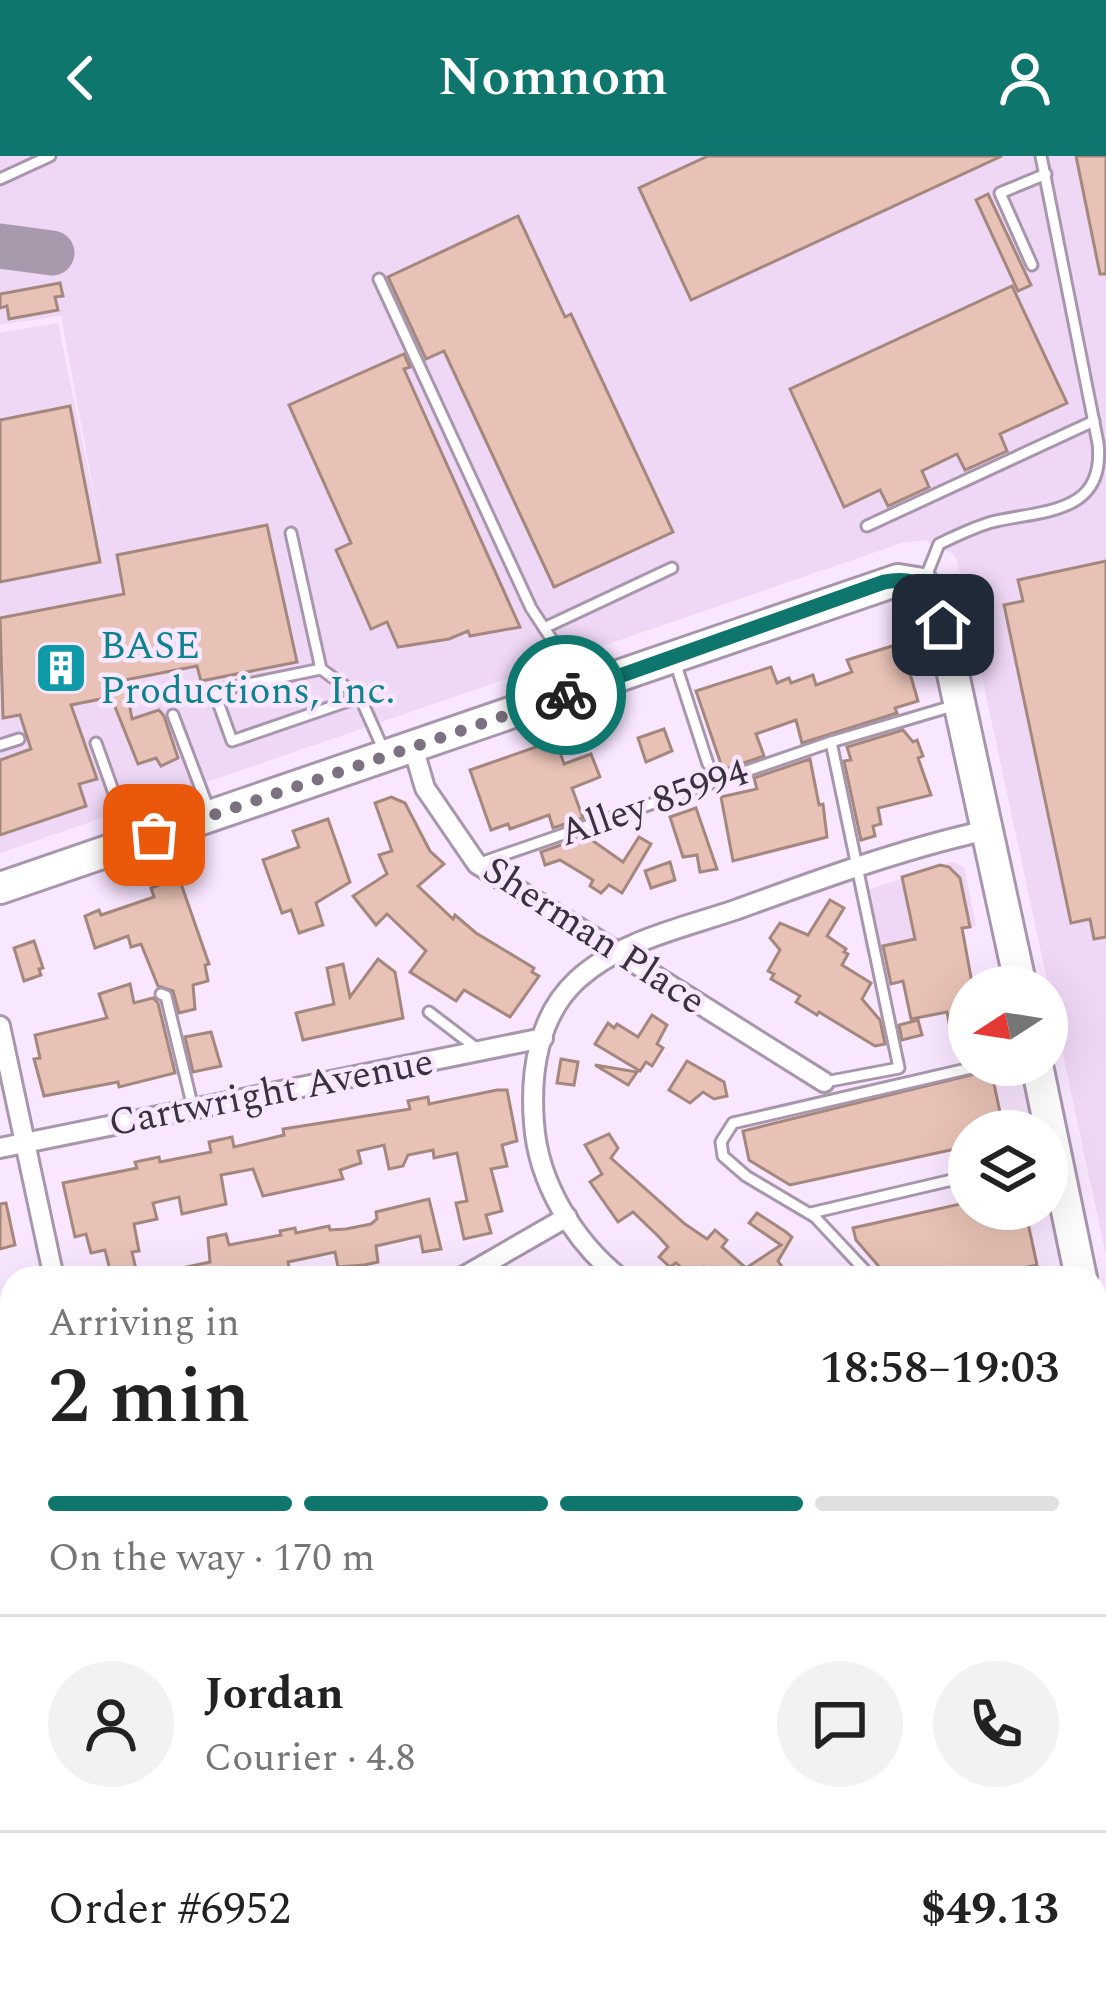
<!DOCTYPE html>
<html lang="en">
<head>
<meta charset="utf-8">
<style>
  body { margin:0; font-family:Spectral,serif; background:#f2f2f2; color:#222; height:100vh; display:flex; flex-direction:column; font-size:45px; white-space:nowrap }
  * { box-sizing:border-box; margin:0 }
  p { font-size:39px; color:#767676 }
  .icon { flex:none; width:66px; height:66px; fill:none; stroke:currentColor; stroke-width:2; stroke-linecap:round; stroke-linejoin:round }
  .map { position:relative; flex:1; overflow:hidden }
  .sheet { position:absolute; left:0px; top:1110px; width:1107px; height:747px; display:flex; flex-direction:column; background:#fff; border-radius:36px 36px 0 0; box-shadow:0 12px 48px #0002 }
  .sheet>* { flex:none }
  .needle { width:78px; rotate:258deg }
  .buttons { position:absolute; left:948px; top:810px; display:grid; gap:24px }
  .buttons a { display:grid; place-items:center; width:120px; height:120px; border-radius:50%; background:#fff; box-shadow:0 12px 48px #0002; font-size:60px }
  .pin { position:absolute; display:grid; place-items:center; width:102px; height:102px; color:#fff; margin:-51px; border-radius:24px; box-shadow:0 6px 18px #0006 }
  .courier { position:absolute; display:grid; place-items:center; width:120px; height:120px; margin:-60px; border:9px solid #0f766e; border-radius:50%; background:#fff; color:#222; box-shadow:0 3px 15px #0007 }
  .summary em { font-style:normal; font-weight:600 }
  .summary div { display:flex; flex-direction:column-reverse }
  .summary { display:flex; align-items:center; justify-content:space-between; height:204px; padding:0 48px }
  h1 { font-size:78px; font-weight:600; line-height:90px }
  .bar { display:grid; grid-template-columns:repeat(4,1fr); gap:18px 12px; align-content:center; height:144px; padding:0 48px }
  .bar i { height:15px; border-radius:9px; background:#e0e0e0 }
  .bar .on { background:#0f766e }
  .bar p { grid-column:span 4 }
  .line { display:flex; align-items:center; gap:30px; padding:0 48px; border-top:3px solid #e0e0e0 }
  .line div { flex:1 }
  .round { display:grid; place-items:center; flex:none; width:126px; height:126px; border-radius:63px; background:#f2f2f2 }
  header { display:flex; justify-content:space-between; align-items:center; height:156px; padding:0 48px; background:#0f766e; color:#fff; font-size:54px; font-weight:600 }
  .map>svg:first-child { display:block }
</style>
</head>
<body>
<header><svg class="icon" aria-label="back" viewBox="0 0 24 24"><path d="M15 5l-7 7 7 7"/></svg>Nomnom<svg class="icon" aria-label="person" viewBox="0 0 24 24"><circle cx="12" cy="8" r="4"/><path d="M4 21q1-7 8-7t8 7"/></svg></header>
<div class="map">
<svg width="1106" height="1855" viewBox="0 0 1106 1855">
  <rect width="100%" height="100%" fill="#f9e6ff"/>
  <g fill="#efd8f6">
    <polygon points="0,0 1106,0 1106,1099 957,404 953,398 924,384 902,387 0,697 0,177 58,167 102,381 61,160 0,169"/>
    <polygon points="952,706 964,711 976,770 866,796 856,738"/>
    <polygon points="1095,1371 1106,1419 1106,1657 1095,1660"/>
  </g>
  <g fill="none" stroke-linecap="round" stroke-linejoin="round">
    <polyline stroke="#a89aac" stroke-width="45" points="0,90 52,97"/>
  </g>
  <g fill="#e8c2b6" stroke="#a4877d" stroke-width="3">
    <polygon points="708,0 1002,0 691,144 639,32"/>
    <polygon points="1076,0 1106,0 1106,118 1100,118"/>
    <polygon points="988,38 1031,129 1018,135 976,44"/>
    <polygon points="518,60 565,161 571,158 673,376 554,431 444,195 426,203 388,121"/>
    <polygon points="60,127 63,140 55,141 58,154 9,163 7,150 0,152 0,138"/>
    <polygon points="1012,130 1067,247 1000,278 1007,295 965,314 957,298 922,315 929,331 888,350 880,334 844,351 790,233"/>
    <polygon points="404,198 410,211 404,213 520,471 470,480 468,475 449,483 398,491 387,466 371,473 336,394 351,387 289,249"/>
    <polygon points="70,250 100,406 0,426 0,264"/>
    <polygon points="267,369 297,506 201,525 197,510 125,524 132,563 159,554 164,560 178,602 161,610 156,602 138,608 111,541 71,549 97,623 79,628 86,650 0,679 0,604 31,593 20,559 3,562 0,462 124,438 117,399"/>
    <polygon points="1106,405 1106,781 1094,783 1090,763 1071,767 1004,449 1023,445 1018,424"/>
    <polygon points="902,487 907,490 915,512 909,514 918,545 895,552 897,557 802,587 796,564 756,578 764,600 723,614 696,535 771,511 777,527 789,522 791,527 813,519 816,529 852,516 847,504"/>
    <polygon points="664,573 672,595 646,606 638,582"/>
    <polygon points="903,574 913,586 917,584 923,600 918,602 931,639 878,652 881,668 873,670 875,680 861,684 844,605 851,604 847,591"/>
    <polygon points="556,584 564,608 591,598 600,621 572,632 583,662 553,672 549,659 510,673 508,668 491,674 470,614"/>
    <polygon points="810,603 819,649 823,648 827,681 733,705 721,641 757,633 754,622"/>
    <polygon points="391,641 405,647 430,695 444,708 418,730 453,763 455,759 476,777 534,812 532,816 539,820 510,861 464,834 456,845 410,816 426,795 387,758 376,769 353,740 387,718 379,699 392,695 375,647"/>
    <polygon points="696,652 717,713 700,716 697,699 683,701 670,661"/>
    <polygon points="328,663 350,726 316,747 323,769 299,777 291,754 282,757 263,704 299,691 293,675"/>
    <polygon points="586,680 623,706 639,681 651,688 622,737 609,729 601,737 590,730 593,724 560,704 545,709 541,696"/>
    <polygon points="670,706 675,724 651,732 645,715"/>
    <polygon points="940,709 949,711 960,722 970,771 962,772 972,827 969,886 953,889 947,856 911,863 903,825 891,828 883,790 915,783 902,721"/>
    <polygon points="179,722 209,808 205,809 208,825 193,829 195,853 179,857 173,835 158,830 141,788 131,791 128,780 95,792 85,760 99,754 101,759 154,741 151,732"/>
    <polygon points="830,744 844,752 827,780 846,793 844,796 848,798 842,809 871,827 862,843 880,864 885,888 875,890 819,856 817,859 796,846 800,840 771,823 774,818 768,815 780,794 770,782 780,767 808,779"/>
    <polygon points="34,785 43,812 39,813 41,819 24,825 14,792"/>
    <polygon points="378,803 395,816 403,862 303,884 296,857 334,848 327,812 343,808 350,841"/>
    <polygon points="130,828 134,847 153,842 158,847 175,917 119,931 118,926 44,940 34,903 40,902 35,879 107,862 99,838"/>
    <polygon points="652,859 667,869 657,888 663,892 652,910 646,906 640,915 595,888 608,867 614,872 617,868 638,881"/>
    <polygon points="918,864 922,879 902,884 899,869"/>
    <polygon points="211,876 221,910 193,916 185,881"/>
    <polygon points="561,903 578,906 574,929 557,927"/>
    <polygon points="687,905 724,926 727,940 714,943 703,936 690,947 669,934"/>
    <polygon points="595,909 637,916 628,929"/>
    <polygon points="991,914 1004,975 969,975 969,990 790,1029 749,1004 743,975"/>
    <polygon points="497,934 507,934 517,985 502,989 507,1010 491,1013 502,1055 486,1059 491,1077 464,1083 456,1047 467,1045 457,997 434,1002 433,994 408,999 403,1010 389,1013 384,989 358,995 361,1007 340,1014 343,1023 263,1040 253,1013 221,1019 226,1048 182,1058 179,1041 153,1047 157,1063 134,1068 139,1095 132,1096 138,1122 112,1122 105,1094 91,1097 86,1078 75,1081 63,1027 137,1012 135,1006 159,1001 160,1006 211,996 209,986 232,981 234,991 284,979 283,973 410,953 408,945 428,941 429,948"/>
    <polygon points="609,978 618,992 611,1002 685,1068 707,1083 715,1074 727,1084 722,1091 746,1112 781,1089 749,1067 757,1057 786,1076 792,1081 778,1105 790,1122 716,1122 704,1111 693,1122 676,1107 670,1111 659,1101 668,1091 658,1080 633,1056 618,1066 590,1026 602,1018 585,989"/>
    <polygon points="429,1043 441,1093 423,1096 420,1080 376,1090 378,1106 364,1109 338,1111 335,1096 288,1106 291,1122 164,1122 164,1116 210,1106 208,1082 226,1078 229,1089 281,1079 280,1075 295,1072 296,1077 329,1070 330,1074 346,1073 371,1068 377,1063 376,1056"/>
    <polygon points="969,1046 969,1053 1025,1053 1037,1109 977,1122 889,1122 856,1084 853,1072"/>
    <polygon points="6,1047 15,1089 0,1093 0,1048"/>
  </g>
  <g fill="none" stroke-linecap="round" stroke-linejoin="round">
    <g stroke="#a896ad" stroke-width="15">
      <g id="lane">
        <polyline points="0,23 50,0"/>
        <polyline points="1032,109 1000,37 1046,18"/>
        <polyline points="379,123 531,452 556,490 573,529"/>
        <polyline points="867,370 1094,265"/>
        <polyline points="291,377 321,513 214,535 232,585 360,541 384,595"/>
        <path d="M 925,423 L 939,388 C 956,380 974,371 992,366 C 1042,354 1106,359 1098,287 L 1041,0"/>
        <polyline points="544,472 672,412"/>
        <polyline points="675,506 708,608"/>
        <polyline points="321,513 360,541"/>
        <polyline points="173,559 209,654"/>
        <polyline points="96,587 130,682"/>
        <polyline points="0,589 19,583"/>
        <polyline points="477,708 831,586 956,549"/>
        <polyline points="161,838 166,840 193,952"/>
        <polyline points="429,856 480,895"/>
        <polyline points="825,926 899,912 831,586"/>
        <polyline points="811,1057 969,1020"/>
        <polyline points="872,1122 815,1061 746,1020 723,1000 721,986 733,967 984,909"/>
        <polyline points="1039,1122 1074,1115"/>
        <polyline points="1095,1683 1106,1681"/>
        <polyline points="1095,1782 1106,1779"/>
      </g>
    </g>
    <g stroke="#a896ad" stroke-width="24">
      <g id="street">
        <polyline points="413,591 425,632 477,708 824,926"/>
        <polyline points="0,870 54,1122"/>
        <polyline points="0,992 543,882"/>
        <polyline points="461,1122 567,1061"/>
        <path d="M 620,1122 C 574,1085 538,1027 534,967 C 530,916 538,860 577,824 C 619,785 682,772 735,754 C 818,724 901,693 988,674"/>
        <polyline points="0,1249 12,1246"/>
        <polyline points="0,1512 12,1509"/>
        <polyline points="0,1770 12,1767"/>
        <polyline points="209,1845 211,1855"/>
        <polyline points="931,1845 931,1855"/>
        <polyline points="795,1855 841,1845"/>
      </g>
    </g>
    <g stroke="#a896ad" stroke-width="36">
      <g id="primary">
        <polyline points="0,732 898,424 923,428 938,449 1021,831"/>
        <polyline points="1037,909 1081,1122"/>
        <polyline points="1095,1187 1106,1240"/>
      </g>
    </g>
    <use href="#lane" stroke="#fff" stroke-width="9"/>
    <use href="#street" stroke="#fff" stroke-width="18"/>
    <use href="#primary" stroke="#fff" stroke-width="30"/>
  </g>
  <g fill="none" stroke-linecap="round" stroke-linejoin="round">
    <polyline stroke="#7c7180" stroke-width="12" stroke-dasharray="0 21.6" points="154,679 566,539"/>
    <path stroke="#0f766e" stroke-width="15" d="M 566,539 L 884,426 C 921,419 935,435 943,469"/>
  </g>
  <defs>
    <g id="building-square" transform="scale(2.7)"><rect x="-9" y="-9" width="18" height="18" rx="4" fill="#0f9aa8" stroke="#f9e6ff"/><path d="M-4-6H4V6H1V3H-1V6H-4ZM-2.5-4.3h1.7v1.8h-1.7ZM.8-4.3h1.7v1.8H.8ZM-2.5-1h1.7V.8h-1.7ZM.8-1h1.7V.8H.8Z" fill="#fff"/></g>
  </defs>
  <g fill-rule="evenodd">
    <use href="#building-square" x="61" y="512"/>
  </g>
  <g text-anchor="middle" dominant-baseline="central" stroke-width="9" stroke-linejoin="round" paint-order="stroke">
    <g font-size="39" fill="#0d838f" stroke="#f9e6ff" text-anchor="start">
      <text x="100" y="490">BASE<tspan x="100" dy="45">Productions, Inc.</tspan></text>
    </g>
    <g font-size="39" fill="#39323c" stroke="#f9e6ff">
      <text transform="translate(654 647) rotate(-19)">Alley 85994</text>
      <text transform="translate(594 780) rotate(33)">Sherman Place</text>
      <text transform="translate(271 937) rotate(-11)">Cartwright Avenue</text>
    </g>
  </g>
</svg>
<div class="buttons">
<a><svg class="needle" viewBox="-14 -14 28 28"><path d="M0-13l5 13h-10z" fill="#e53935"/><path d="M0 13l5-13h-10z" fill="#767676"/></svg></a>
<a><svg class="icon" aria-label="layers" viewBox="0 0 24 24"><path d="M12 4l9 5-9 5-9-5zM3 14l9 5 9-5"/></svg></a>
</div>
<div class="pin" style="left:154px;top:679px;background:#ea580c"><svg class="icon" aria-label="bag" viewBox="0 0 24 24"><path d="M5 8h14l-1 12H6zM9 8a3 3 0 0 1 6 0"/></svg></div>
<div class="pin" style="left:943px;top:469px;background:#1f2937"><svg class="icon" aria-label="home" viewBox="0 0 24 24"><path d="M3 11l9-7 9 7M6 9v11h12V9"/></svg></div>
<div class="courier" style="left:566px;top:539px"><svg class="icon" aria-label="bike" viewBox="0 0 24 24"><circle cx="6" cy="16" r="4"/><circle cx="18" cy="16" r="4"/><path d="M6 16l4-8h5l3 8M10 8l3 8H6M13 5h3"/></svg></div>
<section class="sheet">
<div class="summary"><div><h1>2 min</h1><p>Arriving in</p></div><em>18:58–19:03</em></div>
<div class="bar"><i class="on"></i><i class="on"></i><i class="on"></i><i></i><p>On the way · 170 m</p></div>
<div class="line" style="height:216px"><a class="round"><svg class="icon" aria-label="person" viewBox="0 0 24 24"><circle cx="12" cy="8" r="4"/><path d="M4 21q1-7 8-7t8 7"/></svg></a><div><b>Jordan</b><p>Courier · 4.8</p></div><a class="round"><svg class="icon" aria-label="chat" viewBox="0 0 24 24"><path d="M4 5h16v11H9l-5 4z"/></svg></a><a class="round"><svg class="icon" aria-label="phone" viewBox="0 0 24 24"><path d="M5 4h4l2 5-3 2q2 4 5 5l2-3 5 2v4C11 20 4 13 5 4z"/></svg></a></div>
<div class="line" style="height:156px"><div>Order #6952</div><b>$49.13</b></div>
</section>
</div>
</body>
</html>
